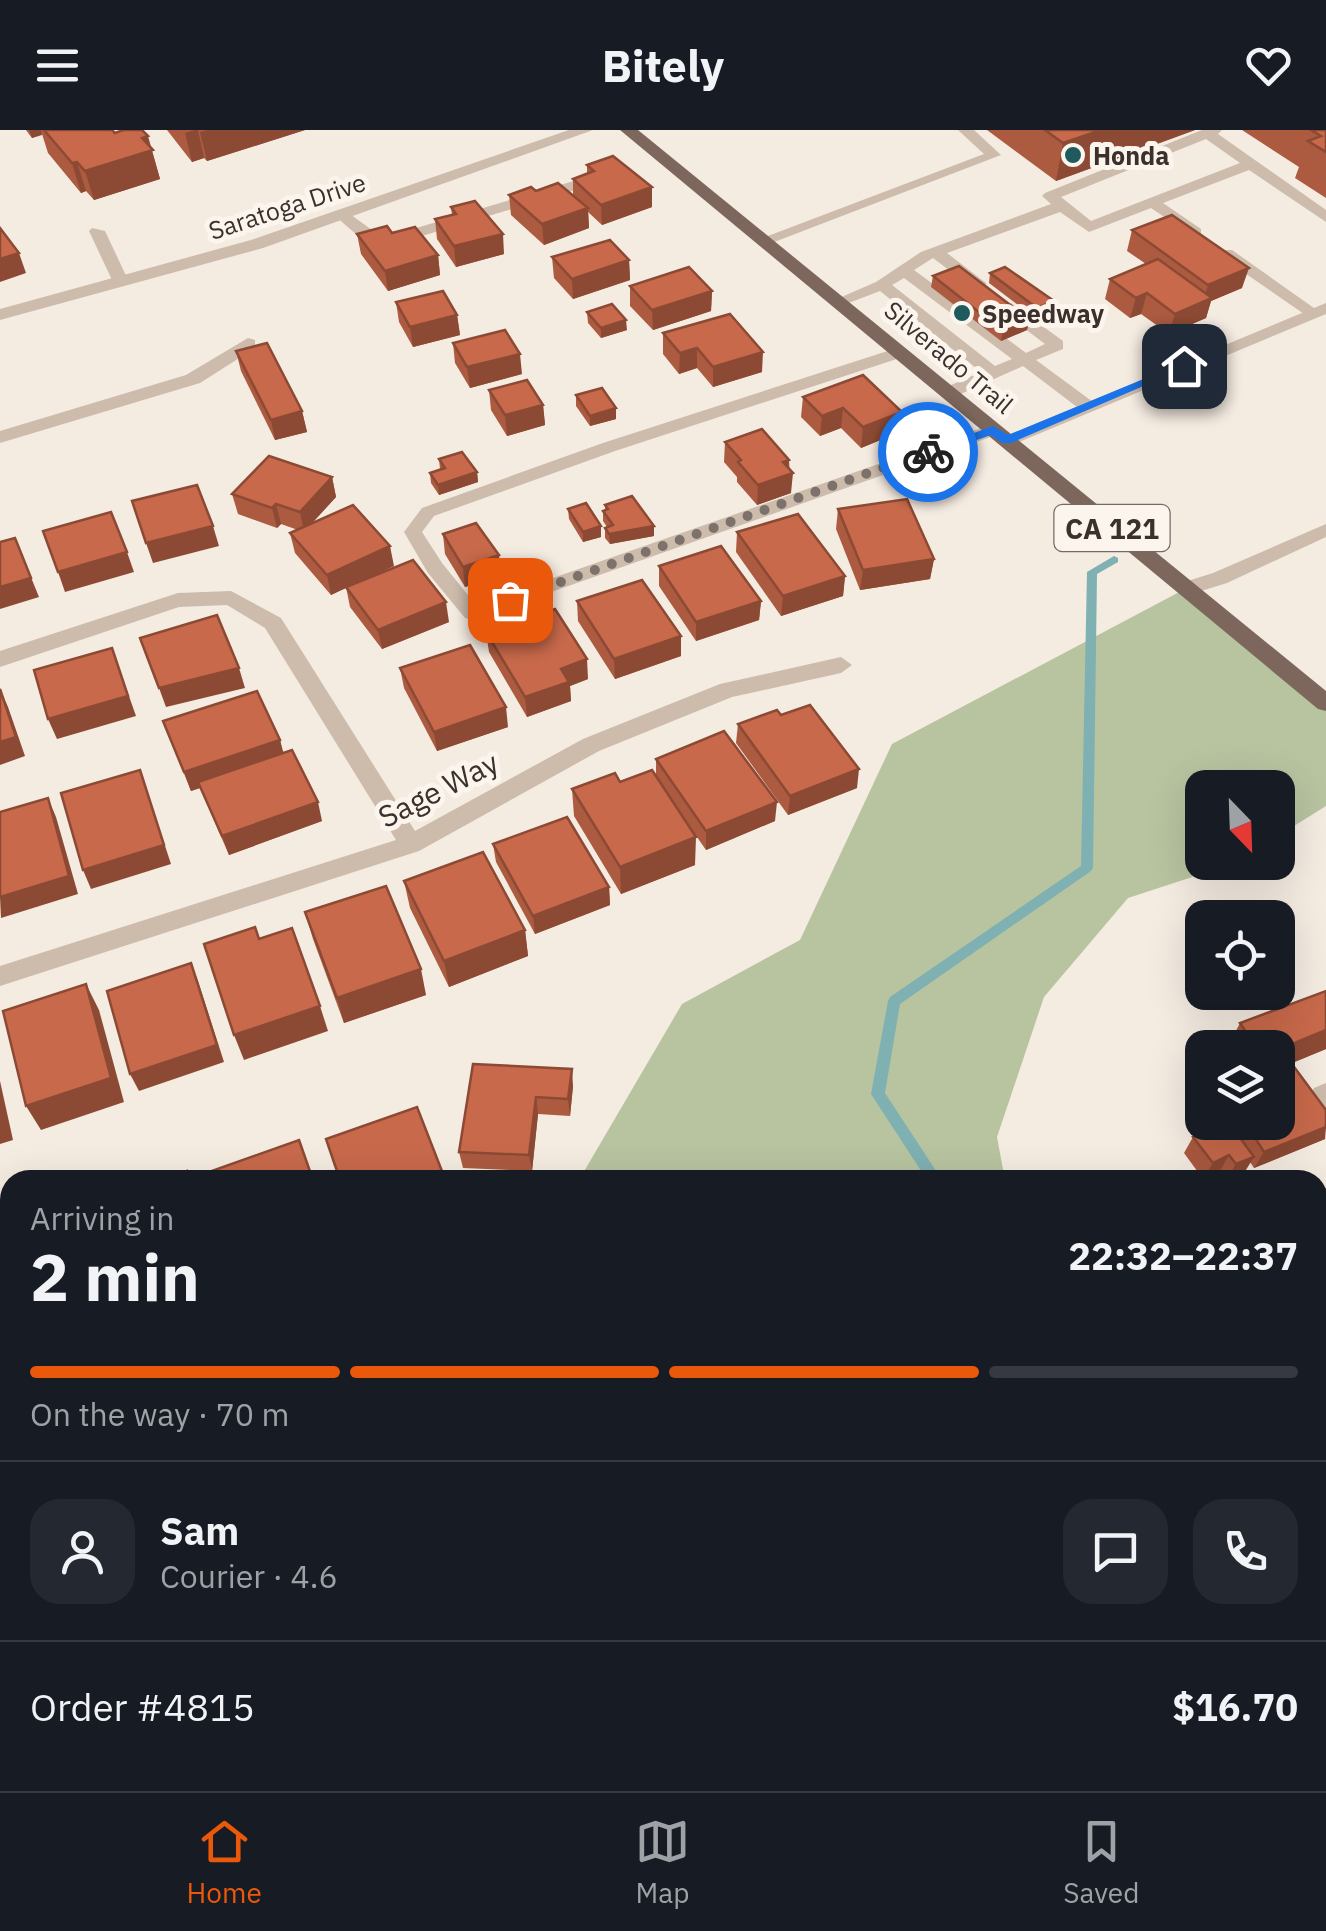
<!DOCTYPE html>
<html lang="en">
<head>
<meta charset="utf-8">
<style>
  body { margin:0; font-family:"IBM Plex Sans",sans-serif; background:#242831; color:#f1f3f6; height:100vh; display:flex; flex-direction:column; font-size:38px; white-space:nowrap }
  * { box-sizing:border-box; margin:0 }
  p { font-size:32px; color:#9ea1a6 }
  .icon { flex:none; width:55px; height:55px; fill:none; stroke:currentColor; stroke-width:2; stroke-linecap:round; stroke-linejoin:round }
  .map { position:relative; flex:1; overflow:hidden }
  .side { position:absolute; left:0px; top:1040px; width:1328px; height:622px; display:flex; flex-direction:column; background:#171b24; border-radius:30px 30px 0 0; box-shadow:0 10px 40px #0002 }
  .side>* { flex:none }
  .needle { width:65px; rotate:157deg }
  .tools { position:absolute; left:1185px; top:640px; display:grid; gap:20px }
  .tools a { display:grid; place-items:center; width:110px; height:110px; border-radius:20px; background:#171b24; box-shadow:0 10px 40px #0002; font-size:50px }
  .pin { position:absolute; display:grid; place-items:center; width:85px; height:85px; color:#fff; margin:-42px; border-radius:20px; box-shadow:0 5px 15px #0006 }
  .courier { position:absolute; display:grid; place-items:center; width:100px; height:100px; margin:-50px; border:8px solid #1a73e8; border-radius:50%; background:#fff; color:#222; box-shadow:0 2px 12px #0007 }
  .summary em { font-style:normal; font-weight:800 }
  .summary div { display:flex; flex-direction:column-reverse }
  .summary { display:flex; align-items:center; justify-content:space-between; height:170px; padding:0 30px }
  h1 { font-size:65px; font-weight:800; line-height:75px }
  .bar { display:grid; grid-template-columns:repeat(4,1fr); gap:15px 10px; align-content:center; height:120px; padding:0 30px }
  .bar i { height:12px; border-radius:8px; background:#363941 }
  .bar .on { background:#ea580c }
  .bar p { grid-column:span 4 }
  .line { display:flex; align-items:center; gap:25px; padding:0 30px; border-top:2px solid #363941 }
  .line div { flex:1 }
  .round { display:grid; place-items:center; flex:none; width:105px; height:105px; border-radius:30px; background:#242831 }
  header { display:flex; justify-content:space-between; align-items:center; height:130px; padding:0 30px; background:#171b24; font-size:45px; font-weight:800 }
  .menu { display:flex; justify-content:space-around; align-items:center; height:140px; border-top:2px solid #363941; background:#171b24; font-size:28px; color:#9ea1a6 }
  .menu a { display:grid; justify-items:center; gap:5px }
  .menu .on { color:#ea580c }
  .map>svg:first-child { display:block }
</style>
</head>
<body>
<header><svg class="icon" aria-label="menu" viewBox="0 0 24 24"><path d="M4 6h16M4 12h16M4 18h16"/></svg>Bitely<svg class="icon" aria-label="heart" viewBox="0 0 24 24"><path d="M12 20l-8-8c-3-5 5-10 8-4 3-6 11-1 8 4z"/></svg></header>
<div class="map">
<svg width="1326" height="1661" viewBox="0 0 1326 1661">
  <rect width="100%" height="100%" fill="#f4ebe1"/>
  <polygon fill="#b8c4a0" points="1185,459 1326,573 1326,676 1278,706 1278,658 1202,658 1202,732 1235,733 1128,768 1044,867 997,1007 1005,1050 579,1050 682,874 800,810 892,614"/>
  <polygon fill="#7fb0b2" points="797,1653 907,1653 909,1661 783,1661"/>
  <g fill="none" stroke-linecap="round" stroke-linejoin="round">
    <polygon fill="#7fb0b2" fill-rule="evenodd" points="1114,426 1118,428 1118,432 1097,444 1093,738 1091,741 900,874 885,963 942,1050 927,1050 871,964 888,871 890,867 1081,736 1087,442"/>
    <g fill="#cdbbac" fill-rule="evenodd">
      <polygon points="958,0 974,0 1001,25 769,114 755,111 984,24"/>
      <path d="M 1202,0 L 1222,0 L 1218,4 L 1326,80 L 1326,92 L 1249,40 L 1163,73 L 1201,99 L 1201,105 L 1191,105 L 1151,78 L 1089,102 L 1060,82 L 947,123 L 986,153 L 986,159 L 974,159 L 933,128 L 914,140 L 1026,223 L 1045,214 L 999,179 L 999,173 L 1011,173 L 1063,211 L 1063,219 L 1036,230 L 1093,272 L 1093,280 L 1081,280 L 1023,236 L 954,267 L 942,267 L 942,259 L 981,242 L 880,161 L 838,177 L 830,172 L 876,152 L 921,122 L 1051,74 L 1042,66 L 1045,63 ZM 1206,9 L 1240,33 L 1091,91 L 1061,67 ZM 904,148 L 1012,229 L 995,236 L 892,155 Z"/>
      <polygon points="577,50 585,55 582,58 382,118 365,112 334,85 347,82 383,108"/>
      <polygon points="92,98 105,101 129,152 127,155 113,152 89,101"/>
      <polygon points="1220,120 1232,120 1321,183 1307,186 1220,126"/>
      <polygon points="900,217 908,222 906,226 615,321 434,386 422,402 442,433 476,475 987,296 999,296 999,304 472,490 465,488 428,443 404,402 422,378 603,313"/>
      <polygon points="1326,394 1326,407 1227,453 1185,466 1176,459 1178,454 1213,443"/>
      <polygon points="1326,953 1326,980 1318,977 1310,965 1314,958"/>
    </g>
    <g fill="#cdbbac" fill-rule="evenodd">
      <polygon points="569,0 593,0 263,118 0,190 0,179 251,110"/>
      <polygon points="1326,173 1326,184 1014,314 1000,314 997,310"/>
      <polygon points="248,208 255,210 255,218 200,253 0,313 0,301 186,245"/>
      <polygon points="231,461 281,488 415,701 583,609 720,554 841,527 852,535 841,543 732,567 599,621 419,721 0,856 0,836 396,710 265,498 227,475 179,477 0,537 0,521 178,463"/>
      <polygon points="10,1326 10,1440 0,1436 0,1329"/>
      <polygon points="31,1652 65,1652 67,1661 33,1661"/>
    </g>
    <polygon fill="#7d675c" fill-rule="evenodd" points="620,0 638,0 1326,561 1326,581 1318,579"/>
  </g>
  <g fill="#ac5a40">
    <polygon points="26,0 112,0 115,3 151,18 160,49 94,70 86,61 81,63 48,23 42,4 32,8"/>
    <polygon points="167,0 305,0 207,31 204,28 192,32"/>
    <polygon points="987,0 1195,0 1056,51"/>
    <polygon points="1242,0 1326,0 1326,68 1295,48 1299,37"/>
    <polygon points="587,35 652,57 652,77 602,95 588,82 589,98 544,115 511,85 509,65 536,61 573,66 573,49 587,44"/>
    <polygon points="451,77 504,124 456,137 437,109 435,89 452,85"/>
    <polygon points="1132,100 1242,158 1211,171 1206,188 1169,204 1141,184 1130,188 1105,169 1110,149 1146,134 1127,121"/>
    <polygon points="392,103 438,125 440,145 388,161 361,124 357,104"/>
    <polygon points="552,127 629,130 630,150 573,169 554,148"/>
    <polygon points="990,143 1054,171 1051,181 1035,188 989,153"/>
    <polygon points="933,146 1027,200 1001,211 931,157"/>
    <polygon points="630,156 712,161 711,181 653,200 630,176"/>
    <polygon points="396,172 457,185 460,205 413,217 399,192"/>
    <polygon points="587,182 627,200 601,208 588,193"/>
    <polygon points="663,203 762,242 713,257 697,238 679,244 663,224"/>
    <polygon points="453,213 522,244 470,258 455,233"/>
    <polygon points="236,221 302,281 307,302 275,310 241,241"/>
    <polygon points="863,245 900,302 861,318 841,298 820,306 801,287 803,267"/>
    <polygon points="489,260 543,275 545,295 507,306 491,280"/>
    <polygon points="576,265 616,289 590,296 576,276"/>
    <polygon points="725,312 789,330 791,363 757,375 737,352 737,347 724,332"/>
    <polygon points="439,329 477,342 478,352 439,365 431,353 430,343 440,339"/>
    <polygon points="332,347 336,367 312,393 394,436 359,452 449,492 382,519 350,477 346,457 331,465 295,423 290,403 298,400 281,394 277,398 238,384 232,364"/>
    <polygon points="605,375 654,396 654,406 610,414 605,408 605,398 607,397 603,391 603,381 605,380"/>
    <polygon points="568,379 601,407 583,412 569,389"/>
    <polygon points="838,379 934,429 930,449 860,460 836,399"/>
    <polygon points="737,402 845,446 843,466 781,486 736,422"/>
    <polygon points="443,404 501,445 465,457 445,424"/>
    <polygon points="659,436 761,471 759,490 696,511 659,456"/>
    <polygon points="577,471 681,506 681,526 615,549 578,491"/>
    <polygon points="486,502 588,549 570,556 571,571 527,587 489,522"/>
    <polygon points="400,538 508,597 437,621 404,558"/>
    <polygon points="781,585 857,658 788,685 736,613 738,594"/>
    <polygon points="163,591 280,610 283,623 322,691 229,725 200,658 191,661"/>
    <polygon points="656,629 775,691 706,720 681,684 695,735 621,764 574,686 572,659 656,645"/>
    <polygon points="493,714 609,757 610,775 535,804 496,732"/>
    <polygon points="404,751 525,800 528,826 449,857 410,778"/>
    <polygon points="305,782 426,865 344,893 313,809"/>
    <polygon points="1326,861 1326,919 1291,933 1325,1009 1254,1038 1250,1032 1244,1043 1226,1050 1220,1041 1203,1049 1184,1023 1193,1007 1278,992 1278,918 1227,918 1240,893"/>
    <polygon points="473,934 573,956 570,986 538,984 532,1041 463,1038 459,1022"/>
    <polygon points="1326,1064 1326,1105 1320,1107 1318,1103 1318,1068"/>
    <polygon points="1106,1652 1235,1652 1240,1661 1102,1661 1100,1657"/>
  </g>
  <g fill="#8c4a34">
    <polygon points="29,0 41,0 42,5 32,8"/>
    <polygon points="195,0 198,0 204,28 192,32 185,3"/>
    <polygon points="208,0 305,0 207,31 200,2"/>
    <polygon points="1101,0 1195,0 1056,51 1063,13"/>
    <polygon points="148,6 160,49 94,70 85,41"/>
    <polygon points="77,32 86,61 81,63 72,33"/>
    <polygon points="652,57 652,77 602,95 601,75"/>
    <polygon points="588,78 589,98 544,115 542,94"/>
    <polygon points="503,104 504,124 456,137 454,116"/>
    <polygon points="19,123 26,143 0,152 0,129"/>
    <polygon points="438,125 440,145 388,161 385,141"/>
    <polygon points="629,130 630,150 573,169 572,149"/>
    <polygon points="1249,138 1242,158 1211,171 1206,188 1169,204 1175,184 1203,172 1208,155"/>
    <polygon points="712,161 711,181 653,200 652,180"/>
    <polygon points="1147,163 1141,184 1130,188 1136,168"/>
    <polygon points="1054,171 1051,181 1035,188 1037,178"/>
    <polygon points="457,185 460,205 413,217 410,197"/>
    <polygon points="626,190 627,200 601,208 601,198"/>
    <polygon points="1030,190 1027,200 1001,211 1003,201"/>
    <polygon points="697,218 697,238 679,244 680,223"/>
    <polygon points="763,222 762,242 713,257 713,237"/>
    <polygon points="520,224 522,244 470,258 467,237"/>
    <polygon points="543,275 545,295 507,306 505,285"/>
    <polygon points="616,278 616,289 590,296 590,286"/>
    <polygon points="843,278 841,298 820,306 822,286"/>
    <polygon points="302,281 307,302 275,310 271,290"/>
    <polygon points="902,282 900,302 861,318 863,297"/>
    <polygon points="789,330 788,345 793,343 791,363 757,375 758,355 783,332"/>
    <polygon points="477,342 478,352 439,365 438,355"/>
    <polygon points="332,347 336,367 304,402 300,382"/>
    <polygon points="276,374 281,394 277,398 272,378"/>
    <polygon points="213,396 219,416 153,433 146,413"/>
    <polygon points="601,396 601,407 583,412 583,402"/>
    <polygon points="654,396 654,406 610,414 609,404"/>
    <polygon points="15,408 39,467 0,479 0,457"/>
    <polygon points="390,416 394,436 331,465 327,445"/>
    <polygon points="127,422 134,442 65,462 58,442"/>
    <polygon points="499,425 501,445 465,457 463,437"/>
    <polygon points="934,429 930,449 860,460 863,440"/>
    <polygon points="845,446 843,466 781,486 783,466"/>
    <polygon points="761,471 759,490 696,511 696,492"/>
    <polygon points="446,472 449,492 382,519 378,500"/>
    <polygon points="681,506 681,526 615,549 614,529"/>
    <polygon points="112,518 136,586 57,609 48,589"/>
    <polygon points="587,529 588,549 570,556 571,571 527,587 525,567 561,539"/>
    <polygon points="239,538 245,558 166,577 159,558"/>
    <polygon points="0,559 8,577 25,626 0,635"/>
    <polygon points="506,577 508,597 437,621 434,602"/>
    <polygon points="280,610 285,629 191,661 184,642"/>
    <polygon points="859,639 857,658 788,685 790,666"/>
    <polygon points="140,640 171,734 91,759 83,740"/>
    <polygon points="48,668 56,687 78,764 1,788 0,767"/>
    <polygon points="318,672 322,691 229,725 222,706"/>
    <polygon points="777,672 775,691 706,720 706,701"/>
    <polygon points="696,707 695,735 621,764 620,737"/>
    <polygon points="609,757 610,775 535,804 533,786"/>
    <polygon points="525,800 528,826 449,857 444,831"/>
    <polygon points="191,833 198,851 224,932 139,961 130,944"/>
    <polygon points="421,839 426,865 344,893 337,868"/>
    <polygon points="86,854 99,880 124,972 41,1000 26,976"/>
    <polygon points="320,876 328,901 244,930 234,905"/>
    <polygon points="1326,900 1326,919 1278,939 1278,920"/>
    <polygon points="572,939 573,956 570,986 568,969"/>
    <polygon points="0,951 13,1010 0,1014"/>
    <polygon points="536,967 538,984 532,1041 529,1025"/>
    <polygon points="1326,997 1325,1009 1254,1038 1264,1022"/>
    <polygon points="1250,1000 1241,1016 1238,1005"/>
    <polygon points="1229,1025 1220,1041 1203,1049 1213,1033"/>
    <polygon points="1254,1027 1244,1043 1226,1050 1236,1034"/>
    <polygon points="1326,1181 1326,1190 1318,1194 1318,1185"/>
    <polygon points="9,1201 10,1227 0,1231 0,1204"/>
    <polygon points="366,1652 372,1652 374,1661 368,1661"/>
    <polygon points="491,1652 517,1652 499,1661 495,1661"/>
  </g>
  <g fill="#c8694b" stroke="#8c4a34" stroke-width="2.5">
    <polygon points="44,0 112,0 115,3 123,0 142,0 148,6 142,8 153,20 85,41 77,32 72,33"/>
    <polygon points="1045,0 1101,0 1063,13"/>
    <polygon points="1311,0 1326,0 1326,22 1308,11 1321,6"/>
    <polygon points="613,26 652,57 601,75 573,49 594,41 587,35"/>
    <polygon points="558,53 588,78 542,94 509,65 531,57 536,61"/>
    <polygon points="475,71 503,104 454,116 435,89 456,84 451,77"/>
    <polygon points="1172,85 1249,138 1208,155 1132,100"/>
    <polygon points="387,96 392,103 415,97 438,125 385,141 357,104"/>
    <polygon points="0,98 19,123 0,129"/>
    <polygon points="610,110 629,130 572,149 552,127"/>
    <polygon points="1158,129 1212,168 1175,184 1147,163 1136,168 1110,149"/>
    <polygon points="959,136 1030,190 1003,201 933,146"/>
    <polygon points="689,137 712,161 652,180 630,156"/>
    <polygon points="1005,137 1054,171 1037,178 990,143"/>
    <polygon points="443,161 457,185 410,197 396,172"/>
    <polygon points="612,174 626,190 601,198 587,182"/>
    <polygon points="730,184 763,222 713,237 697,218 680,223 663,203"/>
    <polygon points="505,200 520,224 467,237 453,213"/>
    <polygon points="267,213 302,281 271,290 236,221"/>
    <polygon points="863,245 902,282 863,297 843,278 822,286 803,267"/>
    <polygon points="527,250 543,275 505,285 489,260"/>
    <polygon points="602,258 616,278 590,286 576,265"/>
    <polygon points="762,299 789,330 783,332 793,343 758,355 738,332 741,330 725,312"/>
    <polygon points="462,322 477,342 438,355 430,343 445,338 439,329"/>
    <polygon points="269,326 332,347 300,382 276,374 272,378 232,364"/>
    <polygon points="197,355 213,396 146,413 132,371"/>
    <polygon points="632,366 654,396 609,404 605,398 613,395 603,381 608,379 605,375"/>
    <polygon points="907,369 934,429 863,440 838,379"/>
    <polygon points="586,373 601,396 583,402 568,379"/>
    <polygon points="353,375 390,416 327,445 290,403"/>
    <polygon points="111,382 127,422 58,442 43,401"/>
    <polygon points="798,384 845,446 783,466 737,402"/>
    <polygon points="476,393 499,425 463,437 443,404"/>
    <polygon points="15,408 31,448 0,457 0,412"/>
    <polygon points="721,416 761,471 696,492 659,436"/>
    <polygon points="413,430 446,472 378,500 346,457"/>
    <polygon points="642,450 681,506 614,529 577,471"/>
    <polygon points="555,479 587,529 561,539 569,552 525,567 486,502"/>
    <polygon points="217,485 239,538 159,558 140,508"/>
    <polygon points="470,515 506,577 434,602 400,538"/>
    <polygon points="112,518 128,566 48,589 34,540"/>
    <polygon points="0,559 16,607 0,612"/>
    <polygon points="257,561 280,610 184,642 163,591"/>
    <polygon points="810,575 859,639 790,666 738,594 777,580 781,585"/>
    <polygon points="724,601 777,672 706,701 656,629"/>
    <polygon points="292,620 318,672 222,706 198,652"/>
    <polygon points="140,640 164,715 83,740 61,663"/>
    <polygon points="652,640 696,707 620,737 572,659 615,643 620,652"/>
    <polygon points="48,668 69,746 0,767 0,682"/>
    <polygon points="567,687 609,757 533,786 493,714"/>
    <polygon points="483,722 525,800 444,831 404,751"/>
    <polygon points="386,756 421,839 337,868 305,782"/>
    <polygon points="255,797 259,809 292,798 320,876 234,905 204,814"/>
    <polygon points="191,833 217,915 130,944 107,861"/>
    <polygon points="86,854 111,948 26,976 3,881"/>
    <polygon points="1326,861 1326,900 1278,920 1278,918 1257,918 1240,893"/>
    <polygon points="1286,926 1326,980 1326,997 1264,1022 1250,1000 1238,1005 1254,1027 1236,1034 1229,1025 1213,1033 1193,1007 1227,992 1278,992 1278,981 1282,979 1278,971 1278,929"/>
    <polygon points="473,934 572,939 568,969 536,967 529,1025 459,1022"/>
    <polygon points="417,977 445,1049 441,1050 340,1050 326,1009"/>
    <polygon points="299,1010 313,1050 208,1050 206,1043"/>
    <polygon points="187,1041 189,1050 162,1050"/>
    <polygon points="1326,1064 1326,1081 1318,1069 1318,1068"/>
    <polygon points="1326,1083 1326,1099 1318,1088"/>
    <polygon points="10,1112 10,1207 9,1201 0,1204 0,1115"/>
    <polygon points="1326,1115 1326,1181 1318,1185 1318,1119"/>
    <polygon points="242,1652 366,1652 368,1661 244,1661"/>
    <polygon points="1116,1652 1235,1652 1240,1661 1121,1661"/>
  </g>
  <polygon fill="#1a73e8" points="1180,234 1190,236 1011,313 1002,313 991,305 928,327 922,322 993,296 1008,305"/>
  <g fill="none" stroke-linecap="round" stroke-linejoin="round">
    <polyline stroke="#7c716b" stroke-width="10" stroke-dasharray="0 18" points="510,470 928,322"/>
  </g>
  <g fill="#1f5a5e" stroke="#fbf5ee" stroke-width="4">
    <circle cx="1073" cy="25" r="10"/>
    <circle cx="962" cy="183" r="10"/>
  </g>
  <g text-anchor="middle" dominant-baseline="central" stroke-width="10" stroke-linejoin="round" paint-order="stroke">
    <g font-size="25" font-weight="bold" fill="#3b302b" stroke="#fbf5ee" text-anchor="start">
      <text x="1093" y="25">Honda</text>
      <text x="982" y="183">Speedway</text>
    </g>
    <g font-size="25" fill="#3b302b" stroke="#fbf5ee">
      <text transform="translate(287 76) rotate(-18)">Saratoga Drive</text>
      <text transform="translate(949 227) rotate(40)">Silverado Trail</text>
    </g>
    <rect fill="#fbf5ee" stroke="#756b66" stroke-width="2.5" x="1054.5" y="375" width="115" height="46" rx="8"/>
    <g font-size="28" font-weight="bold" fill="#3b302b">
      <text x="1112" y="398">CA 121</text>
    </g>
    <g font-size="30" fill="#3b302b" stroke="#fbf5ee">
      <text transform="translate(438 659) rotate(-27)">Sage Way</text>
    </g>
  </g>
</svg>
<div class="tools">
<a><svg class="needle" viewBox="-14 -14 28 28"><path d="M0-13l5 13h-10z" fill="#e53935"/><path d="M0 13l5-13h-10z" fill="#9ea1a6"/></svg></a>
<a><svg class="icon" aria-label="locate" viewBox="0 0 24 24"><circle cx="12" cy="12" r="6"/><path d="M12 2v4M12 18v4M2 12h4M18 12h4"/></svg></a>
<a><svg class="icon" aria-label="layers" viewBox="0 0 24 24"><path d="M12 4l9 5-9 5-9-5zM3 14l9 5 9-5"/></svg></a>
</div>
<div class="pin" style="left:510px;top:470px;background:#ea580c"><svg class="icon" aria-label="bag" viewBox="0 0 24 24"><path d="M5 8h14l-1 12H6zM9 8a3 3 0 0 1 6 0"/></svg></div>
<div class="pin" style="left:1184px;top:236px;background:#1f2937"><svg class="icon" aria-label="home" viewBox="0 0 24 24"><path d="M3 11l9-7 9 7M6 9v11h12V9"/></svg></div>
<div class="courier" style="left:928px;top:322px"><svg class="icon" aria-label="bike" viewBox="0 0 24 24"><circle cx="6" cy="16" r="4"/><circle cx="18" cy="16" r="4"/><path d="M6 16l4-8h5l3 8M10 8l3 8H6M13 5h3"/></svg></div>
<section class="side">
<div class="summary"><div><h1>2 min</h1><p>Arriving in</p></div><em>22:32–22:37</em></div>
<div class="bar"><i class="on"></i><i class="on"></i><i class="on"></i><i></i><p>On the way · 70 m</p></div>
<div class="line" style="height:180px"><a class="round"><svg class="icon" aria-label="person" viewBox="0 0 24 24"><circle cx="12" cy="8" r="4"/><path d="M4 21q1-7 8-7t8 7"/></svg></a><div><b>Sam</b><p>Courier · 4.6</p></div><a class="round"><svg class="icon" aria-label="chat" viewBox="0 0 24 24"><path d="M4 5h16v11H9l-5 4z"/></svg></a><a class="round"><svg class="icon" aria-label="phone" viewBox="0 0 24 24"><path d="M5 4h4l2 5-3 2q2 4 5 5l2-3 5 2v4C11 20 4 13 5 4z"/></svg></a></div>
<div class="line" style="height:130px"><div>Order #4815</div><b>$16.70</b></div>
</section>
</div>
<nav class="menu">
<a class="on"><svg class="icon" aria-label="home" viewBox="0 0 24 24"><path d="M3 11l9-7 9 7M6 9v11h12V9"/></svg>Home</a>
<a><svg class="icon" aria-label="map" viewBox="0 0 24 24"><path d="M3 6l6-2 6 2 6-2v14l-6 2-6-2-6 2zM9 4v14M15 6v14"/></svg>Map</a>
<a><svg class="icon" aria-label="saved" viewBox="0 0 24 24"><path d="M7 4h10v16l-5-4-5 4z"/></svg>Saved</a>
</nav>
</body>
</html>
